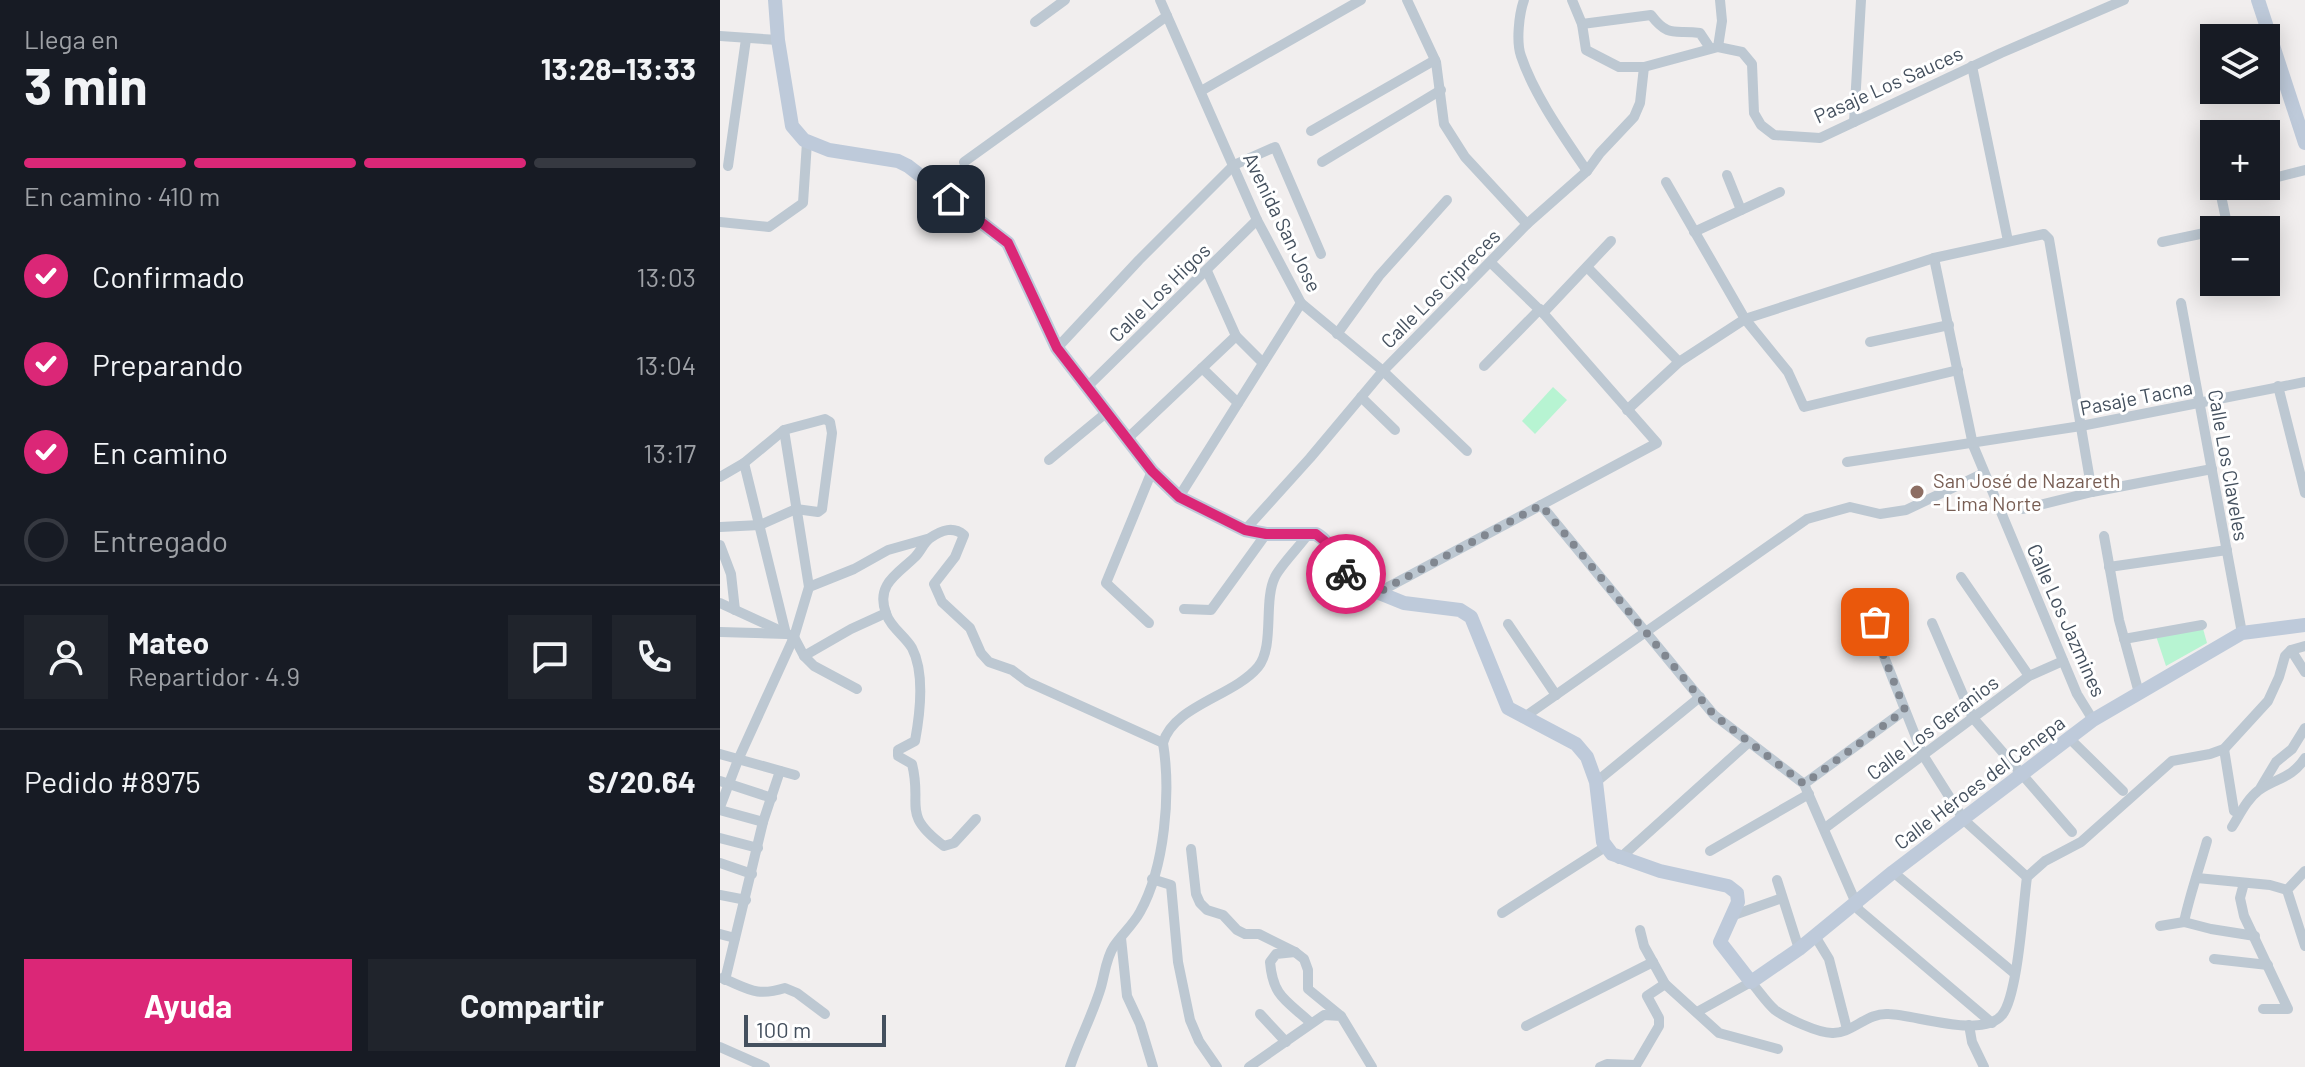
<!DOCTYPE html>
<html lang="es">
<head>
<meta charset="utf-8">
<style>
  body { margin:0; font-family:Barlow,sans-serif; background:#20242c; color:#f1f3f6; height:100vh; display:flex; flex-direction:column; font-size:30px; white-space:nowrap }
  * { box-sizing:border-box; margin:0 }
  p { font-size:26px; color:#9ea1a6 }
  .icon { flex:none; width:44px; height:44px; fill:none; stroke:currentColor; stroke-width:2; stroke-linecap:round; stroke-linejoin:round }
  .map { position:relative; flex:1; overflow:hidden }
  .sheet { display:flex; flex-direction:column; background:#171b24; width:720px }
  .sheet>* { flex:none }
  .fabs { position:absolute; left:1480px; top:24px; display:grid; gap:16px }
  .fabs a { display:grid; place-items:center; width:80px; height:80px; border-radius:0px; background:#171b24; box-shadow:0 4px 20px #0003; font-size:40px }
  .scale { position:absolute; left:24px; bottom:20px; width:142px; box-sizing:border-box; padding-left:8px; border:4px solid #44505e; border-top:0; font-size:22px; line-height:28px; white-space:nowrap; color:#44505e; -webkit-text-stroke:6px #fff; paint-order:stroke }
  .pin { position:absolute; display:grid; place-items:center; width:68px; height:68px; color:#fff; margin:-34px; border-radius:16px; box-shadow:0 4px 12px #0006 }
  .courier { position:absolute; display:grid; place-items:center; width:80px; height:80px; margin:-40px; border:6px solid #db2777; border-radius:50%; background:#fff; color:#222; box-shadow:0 2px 10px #0007 }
  .overview em { font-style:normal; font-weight:700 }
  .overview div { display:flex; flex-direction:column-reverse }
  .overview { display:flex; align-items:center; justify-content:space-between; height:136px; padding:0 24px }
  h1 { font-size:52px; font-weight:700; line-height:60px }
  .bar { display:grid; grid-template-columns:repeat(4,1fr); gap:12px 8px; align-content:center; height:96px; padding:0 24px }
  .bar i { height:10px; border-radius:6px; background:#363941 }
  .bar .active { background:#db2777 }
  .bar p { grid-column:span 4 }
  .line { display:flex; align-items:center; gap:20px; padding:0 24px; border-top:2px solid #363941 }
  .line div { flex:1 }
  .round { display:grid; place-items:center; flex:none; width:84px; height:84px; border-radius:0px; background:#20242c }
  ol { padding:0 24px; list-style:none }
  li { display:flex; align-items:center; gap:24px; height:88px }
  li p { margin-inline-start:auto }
  li .icon { padding:8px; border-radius:50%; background:#db2777; color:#fff; stroke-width:4 }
  li:last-child { color:#9ea1a6 }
  li i { width:44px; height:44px; border:4px solid #363941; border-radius:50% }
  .primary-button { display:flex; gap:16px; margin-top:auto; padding:16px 24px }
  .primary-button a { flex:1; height:92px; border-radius:0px; background:#db2777; color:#fff; font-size:32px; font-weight:700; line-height:92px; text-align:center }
  .primary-button a+a { background:#20242c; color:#f1f3f6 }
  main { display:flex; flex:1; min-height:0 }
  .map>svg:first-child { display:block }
</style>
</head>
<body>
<main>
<section class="sheet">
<div class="overview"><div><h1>3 min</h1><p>Llega en</p></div><em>13:28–13:33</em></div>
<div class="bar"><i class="active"></i><i class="active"></i><i class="active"></i><i></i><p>En camino · 410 m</p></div>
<ol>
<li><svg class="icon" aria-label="check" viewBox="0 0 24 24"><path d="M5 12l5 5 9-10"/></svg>Confirmado<p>13:03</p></li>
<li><svg class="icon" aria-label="check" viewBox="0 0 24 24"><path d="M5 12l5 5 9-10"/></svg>Preparando<p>13:04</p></li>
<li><svg class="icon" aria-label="check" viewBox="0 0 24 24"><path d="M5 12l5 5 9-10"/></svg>En camino<p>13:17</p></li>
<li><i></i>Entregado</li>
</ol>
<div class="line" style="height:144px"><a class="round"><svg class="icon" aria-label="person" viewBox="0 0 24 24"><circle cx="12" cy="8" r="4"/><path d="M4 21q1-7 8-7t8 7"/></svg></a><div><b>Mateo</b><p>Repartidor · 4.9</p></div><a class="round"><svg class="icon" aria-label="chat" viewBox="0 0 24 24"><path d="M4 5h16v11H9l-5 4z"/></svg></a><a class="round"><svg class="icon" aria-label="phone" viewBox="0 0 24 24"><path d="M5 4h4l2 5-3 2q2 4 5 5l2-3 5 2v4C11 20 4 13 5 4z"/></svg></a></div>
<div class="line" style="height:104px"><div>Pedido #8975</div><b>S/20.64</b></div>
<div class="primary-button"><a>Ayuda</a><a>Compartir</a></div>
</section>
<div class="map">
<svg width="1585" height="1067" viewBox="0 0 1585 1067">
  <rect width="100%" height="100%" fill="#f1eeee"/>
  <g fill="#b7f4d2">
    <polygon points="833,387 847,400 815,434 802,421"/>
    <polygon points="1482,625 1487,643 1446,666 1435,633"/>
  </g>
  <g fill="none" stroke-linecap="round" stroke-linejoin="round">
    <g stroke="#bdc8d2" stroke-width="10">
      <polyline points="440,0 537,220 581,303 663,371 747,451"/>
      <polyline points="687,0 716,62 724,124 745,157 807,224"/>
      <path d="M 804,0 C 799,14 796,42 801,56 C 814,95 844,137 867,171"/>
      <polyline points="852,0 862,24 866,50 899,67 924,67 998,47 1022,52 1032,64 1034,113 1041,125 1054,135 1100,138 1281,53 1404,0"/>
      <polyline points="315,22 345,0"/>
      <path d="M 862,24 L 931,15 C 949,39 956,29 980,33 L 990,48"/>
      <polyline points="0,36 58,40"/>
      <polyline points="998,47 1002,21 1000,0"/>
      <polyline points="1252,66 1288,241"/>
      <polyline points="481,91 641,0"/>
      <polyline points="1134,122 1141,0"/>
      <polyline points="591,131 715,60"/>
      <polyline points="244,162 447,16"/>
      <polyline points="602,162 721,90"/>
      <polyline points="8,166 26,39"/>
      <polyline points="1007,175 1021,210"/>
      <polyline points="1546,180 1585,170"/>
      <polyline points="946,182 1025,319 1068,372 1084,407 1238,370"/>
      <polyline points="0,222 49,227 83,203 87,142"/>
      <polyline points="1499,230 1505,229 1507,224 1500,191 1521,186"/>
      <polyline points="974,232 1060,192"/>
      <polyline points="1442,242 1494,231"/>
      <polyline points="1214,258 1253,445 1357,694 1373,720"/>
      <polyline points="867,267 959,362"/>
      <polyline points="487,271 516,336 543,363"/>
      <polyline points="1461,303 1522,633"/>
      <polyline points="823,313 891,241"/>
      <polyline points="617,334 659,276 727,200"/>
      <polyline points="1150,342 1229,325"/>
      <polyline points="337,348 419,260 514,165 555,147 601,254"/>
      <polyline points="764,366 820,309"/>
      <polyline points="482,368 518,403"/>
      <polyline points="1558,386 1585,493"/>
      <polyline points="366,388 537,220"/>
      <polyline points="641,397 675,430"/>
      <polyline points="907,410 959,362 1025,319 1214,258 1324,234 1329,239 1372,492"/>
      <polyline points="407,439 516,336"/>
      <polyline points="329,460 386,413"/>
      <polyline points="1127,462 1361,426 1585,382"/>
      <polyline points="0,477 24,463 64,430 105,419 110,422 112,433 102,509 98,512 76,509 40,525 0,527"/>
      <polyline points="459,497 581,303"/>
      <polyline points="821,505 994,715 1084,784 1139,910 1272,1023"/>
      <polyline points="1303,509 1372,492 1492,469"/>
      <polyline points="525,530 590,458 663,371 807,224 867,171 880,153 914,117 920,103 924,67"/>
      <polyline points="1384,536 1399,620 1419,693"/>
      <polyline points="0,545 11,574 15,610"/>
      <polyline points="1389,567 1507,550"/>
      <polyline points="1241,577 1309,676"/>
      <polyline points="89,587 134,569 168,550 207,539"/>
      <polyline points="659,592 937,443 823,313 771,263"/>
      <polyline points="0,603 74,637 84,656 94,666 137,689"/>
      <polyline points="464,609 491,610 546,534"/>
      <polyline points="1155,622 1163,654 1203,755 1244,820 1307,877"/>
      <polyline points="429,623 386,583 432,471"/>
      <polyline points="1212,623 1253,718 1352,832"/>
      <polyline points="788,624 836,695"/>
      <polyline points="0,632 66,634 24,463"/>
      <polyline points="1404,639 1482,625"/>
      <polyline points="1571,650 1585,672"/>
      <polyline points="84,656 131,629 166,613"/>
      <polyline points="803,718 1087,519 1130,507 1160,514 1186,510 1264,473"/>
      <polyline points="1349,738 1403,791"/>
      <polyline points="1504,749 1514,811"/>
      <polyline points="0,754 75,775"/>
      <polyline points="0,781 52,798"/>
      <polyline points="876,782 980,697"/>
      <polyline points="1084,784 1185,710"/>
      <polyline points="1541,787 1556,762 1572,749 1585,728"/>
      <polyline points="0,807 18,760 74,637 89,587 64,430"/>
      <polyline points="0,810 43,822"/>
      <path d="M 256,819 L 234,843 L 224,846 C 180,813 203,807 192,764 L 178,756 L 178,750 L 195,741 C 200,714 205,673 192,648 C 185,636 170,627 166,613 C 155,584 179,573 195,557 C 201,551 204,542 210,538 C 222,530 233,526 244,535 L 235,557 L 214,584 L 222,602 L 250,628 L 261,653 L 269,662 L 292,670 L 308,682 L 443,743"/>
      <path d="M 1512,827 C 1520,814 1527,799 1539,790 C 1558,777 1571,779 1585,758"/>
      <polyline points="1105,828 1309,676 1343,661"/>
      <polyline points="0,838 38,848"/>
      <polyline points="471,849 476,894 480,903 487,910 503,915 517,930 525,934 539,934 575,952 584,959 588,970 588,989 621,1016"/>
      <polyline points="990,851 1089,794"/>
      <polyline points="899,859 1029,742"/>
      <polyline points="0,863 32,874"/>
      <polyline points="1585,871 1567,890 1585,946"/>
      <polyline points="1173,872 1294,973"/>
      <polyline points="1477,878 1550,885 1567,890"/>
      <polyline points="432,879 451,885 458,962 470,1020 479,1041 497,1067"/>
      <polyline points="1057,880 1079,949"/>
      <polyline points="1524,883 1520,898 1524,916 1568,1009 1543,1009"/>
      <polyline points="0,895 26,900"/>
      <polyline points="782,913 885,847"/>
      <polyline points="1014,915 1062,898"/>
      <path d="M 1464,922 C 1470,894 1479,869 1487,841"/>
      <polyline points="1440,926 1464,922 1491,929 1535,936"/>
      <polyline points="920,930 924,946 945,984 999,1033 1058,1049"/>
      <polyline points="0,934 15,938"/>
      <polyline points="1095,936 1109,959 1127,1029"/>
      <polyline points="401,938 407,996 420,1024 433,1067"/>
      <path d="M 575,952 L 556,954 L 550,962 C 553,997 566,1000 591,1023"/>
      <polyline points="1494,959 1548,965"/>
      <path d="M 2,978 C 29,989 36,997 65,988 L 77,993 L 105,1014"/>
      <polyline points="5,980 43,822 60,771"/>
      <path d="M 977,1012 L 1031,982 C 1039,991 1046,1002 1055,1010 C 1066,1018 1098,1033 1112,1033 C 1132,1034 1147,1012 1169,1014 C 1196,1015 1263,1039 1282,1015 C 1298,996 1303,906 1307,877 L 1325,861 L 1361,842 L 1452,761 L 1490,754 L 1504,749 L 1548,701 L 1559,677 L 1565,656 L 1571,650 L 1585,646"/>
      <polyline points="540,1014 566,1042"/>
      <polyline points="1249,1025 1252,1042 1264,1067"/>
      <polyline points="806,1026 933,962"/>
      <polyline points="0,1047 45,1067"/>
      <path d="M 350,1067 C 359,1040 373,1014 381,987 C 385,973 386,958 394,946 C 402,934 413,925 420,912 C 445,867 451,793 443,743 C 453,706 514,696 538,667 C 555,646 543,601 555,577 C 560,566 580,546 589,533"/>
      <polyline points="529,1067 604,1015 621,1016 652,1067"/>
      <polyline points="880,1067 887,1064 916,1065"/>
      <polyline points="915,1067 939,1026 939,1018 927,996 945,984"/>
    </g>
    <g stroke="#becada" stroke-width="14">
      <path d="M 55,0 L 58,40 L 72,126 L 84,140 L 109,150 L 178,161 L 188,166 L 288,243 L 337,348 L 432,471 L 459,497 L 525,530 L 546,534 L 596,534 C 615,544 618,572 637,584 L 684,603 L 740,610 L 751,617 L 788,708 L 856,744 L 867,757 L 876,782 L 883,842 L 892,854 L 940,871 L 1008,886 L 1017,893 L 1018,902 L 1000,942 L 1031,982 L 1079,949 L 1173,872 L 1373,720 L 1522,633 L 1585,625"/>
      <polyline points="1538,0 1585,143"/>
    </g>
  </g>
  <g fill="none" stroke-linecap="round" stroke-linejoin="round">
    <polyline stroke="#818790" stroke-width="8" stroke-dasharray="0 14.4" points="626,574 637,584 659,592 821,505 994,715 1084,784 1185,710 1163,654 1155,622"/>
    <polyline stroke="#db2777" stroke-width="10" points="231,199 288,243 337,348 432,471 459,497 525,530 546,534 596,534 607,543 626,574"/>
  </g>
  <circle fill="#8d6e63" stroke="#fff" stroke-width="3" cx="1197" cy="492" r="8"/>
  <g text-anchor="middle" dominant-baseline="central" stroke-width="6" stroke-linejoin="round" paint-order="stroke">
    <g font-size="20" fill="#44505e" stroke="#fff">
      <text transform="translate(1168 84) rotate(-24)">Pasaje Los Sauces</text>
      <text transform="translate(563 222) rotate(64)">Avenida San Jose</text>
      <text transform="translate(720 288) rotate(-45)">Calle Los Cipreces</text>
      <text transform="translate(439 292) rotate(-44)">Calle Los Higos</text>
      <text transform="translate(1416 397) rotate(-11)">Pasaje Tacna</text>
      <text transform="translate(1509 465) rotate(80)">Calle Los Claveles</text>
      <text transform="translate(1347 620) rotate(66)">Calle Los Jazmines</text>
      <text transform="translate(1212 727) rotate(-37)">Calle Los Geranios</text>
      <text transform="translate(1259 782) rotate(-37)">Calle Héroes del Cenepa</text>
    </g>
    <g font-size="20" fill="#785e54" stroke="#fff" text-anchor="start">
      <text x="1213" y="480">San José de Nazareth<tspan x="1213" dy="23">- Lima Norte</tspan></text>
    </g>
  </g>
</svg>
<div class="fabs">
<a><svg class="icon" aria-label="layers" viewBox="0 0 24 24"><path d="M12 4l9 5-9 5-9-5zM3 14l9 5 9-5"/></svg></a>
<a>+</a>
<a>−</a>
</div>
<div class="scale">100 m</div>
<div class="pin" style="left:1155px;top:622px;background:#ea580c"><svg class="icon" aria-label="bag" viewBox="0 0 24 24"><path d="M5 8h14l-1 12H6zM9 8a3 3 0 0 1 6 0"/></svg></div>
<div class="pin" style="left:231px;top:199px;background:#1f2937"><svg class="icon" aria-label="home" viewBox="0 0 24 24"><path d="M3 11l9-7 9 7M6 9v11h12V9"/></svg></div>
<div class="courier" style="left:626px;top:574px"><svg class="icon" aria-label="bike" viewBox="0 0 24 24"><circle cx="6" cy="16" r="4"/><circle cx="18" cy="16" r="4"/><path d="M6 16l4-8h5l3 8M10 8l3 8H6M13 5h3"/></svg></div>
</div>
</main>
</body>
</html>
